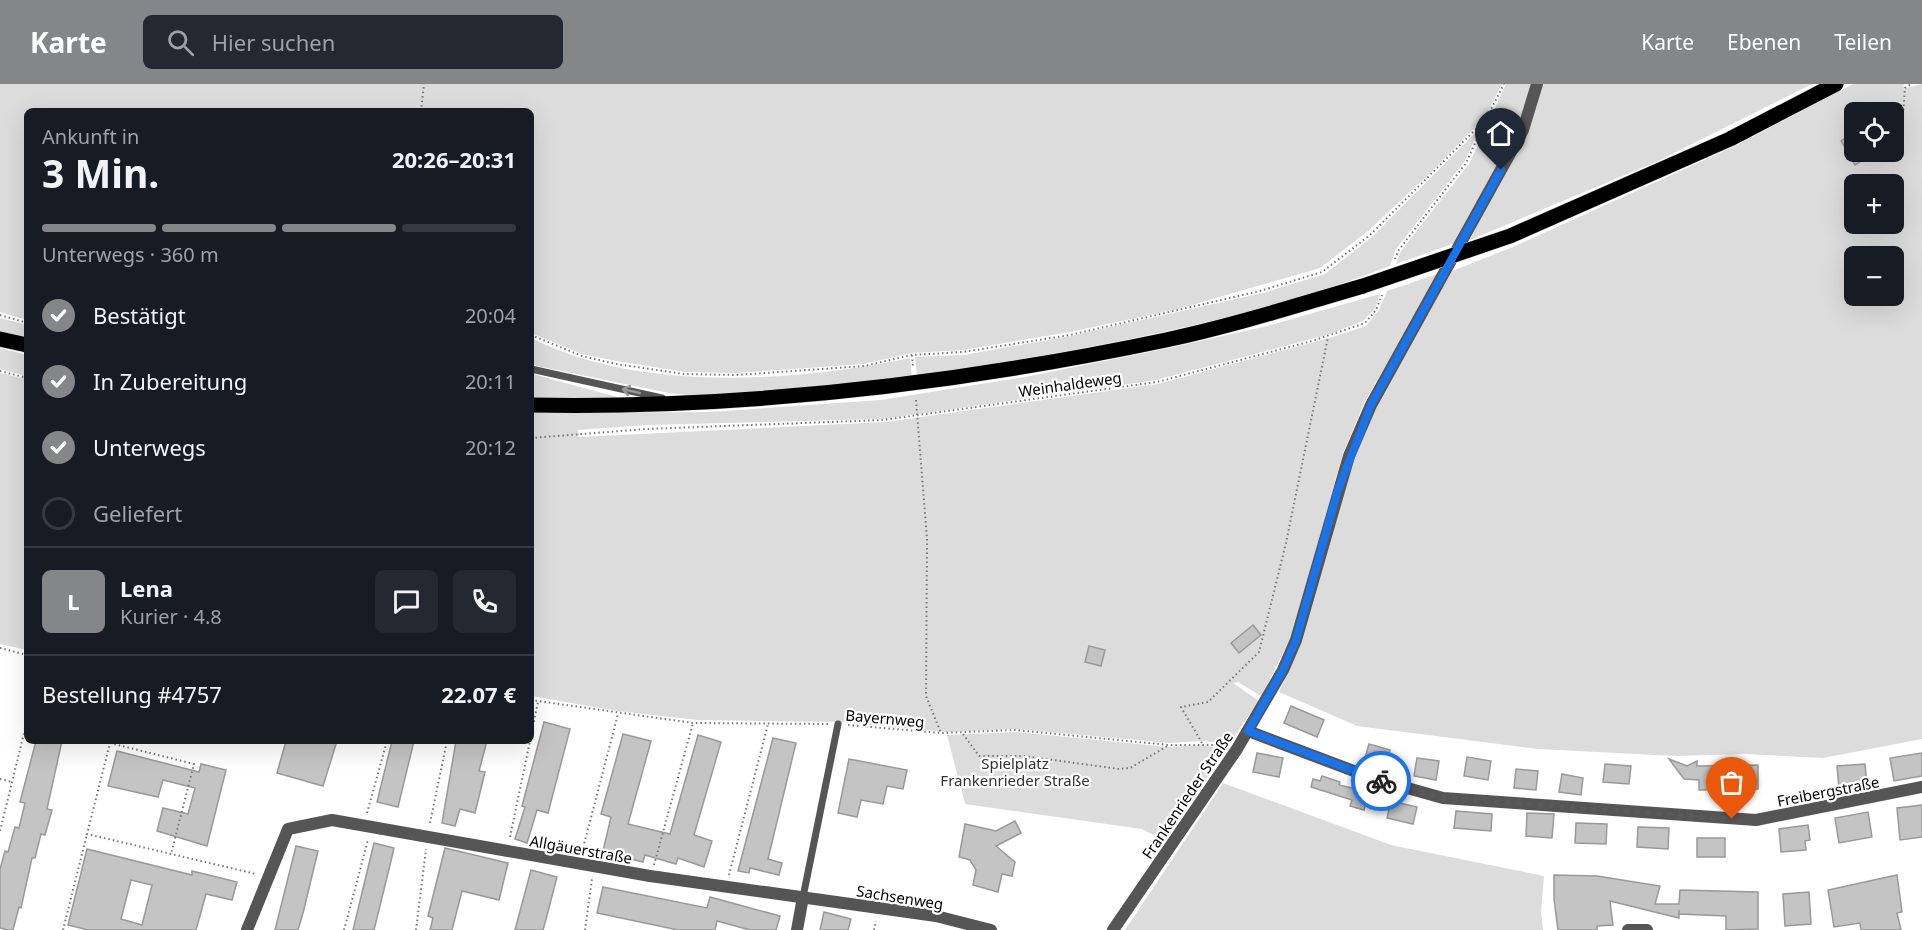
<!DOCTYPE html>
<html lang="de">
<head>
<meta charset="utf-8">
<style>
  body { margin:0; font-family:"Noto Sans",sans-serif; background:#242831; color:#f1f3f6; height:100vh; display:flex; flex-direction:column; font-size:22px; white-space:nowrap }
  * { box-sizing:border-box; margin:0 }
  p { font-size:20px; color:#9ea1a6 }
  .icon { flex:none; width:33px; height:33px; fill:none; stroke:currentColor; stroke-width:2; stroke-linecap:round; stroke-linejoin:round }
  .map { position:relative; flex:1; overflow:hidden }
  .side { position:absolute; left:24px; top:24px; width:510px; height:636px; display:flex; flex-direction:column; background:#171b24; border-radius:9px; box-shadow:0 6px 24px #0002 }
  .side>* { flex:none }
  .buttons { position:absolute; left:1844px; top:18px; display:grid; gap:12px }
  .buttons a { display:grid; place-items:center; width:60px; height:60px; border-radius:9px; background:#171b24; box-shadow:0 6px 24px #0002; font-size:30px }
  .pin { position:absolute; display:grid; place-items:center; width:51px; height:51px; color:#fff; margin:-62px -26px; border-radius:50% 50% 50% 0; rotate:-45deg; box-shadow:0 0 6px #0007 }
  .pin .icon { rotate:45deg }
  .courier { position:absolute; display:grid; place-items:center; width:60px; height:60px; margin:-30px; border:4px solid #1a73e8; border-radius:50%; background:#fff; color:#222; box-shadow:0 2px 8px #0007 }
  .summary em { font-style:normal; font-weight:700 }
  .summary div { display:flex; flex-direction:column-reverse }
  .summary { display:flex; align-items:center; justify-content:space-between; height:102px; padding:0 18px }
  h1 { font-size:39px; font-weight:700; line-height:45px }
  .bar { display:grid; grid-template-columns:repeat(4,1fr); gap:9px 6px; align-content:center; height:72px; padding:0 18px }
  .bar i { height:8px; border-radius:4px; background:#363941 }
  .bar .active { background:#858687 }
  .bar p { grid-column:span 4 }
  .line { display:flex; align-items:center; gap:15px; padding:0 18px; border-top:2px solid #363941 }
  .line div { flex:1 }
  .round { display:grid; place-items:center; flex:none; width:63px; height:63px; border-radius:9px; background:#242831 }
  ol { padding:0 18px; list-style:none }
  li { display:flex; align-items:center; gap:18px; height:66px }
  li p { margin-inline-start:auto }
  li .icon { padding:6px; border-radius:50%; background:#858687; color:#fff; stroke-width:4 }
  li:last-child { color:#9ea1a6 }
  li i { width:33px; height:33px; border:3px solid #363941; border-radius:50% }
  header { display:flex; align-items:center; gap:36px; box-sizing:border-box; height:84px; padding:0 30px; background:#858687; color:#fff }
  header strong { font-size:28px }
  nav { display:flex; gap:33px; margin-inline-start:auto; font-size:21px }
  .search { width:420px; height:54px; background:#242831; display:flex; align-items:center; gap:15px; box-sizing:border-box; padding:0 21px; border-radius:9px; color:#9ea1a6; font-size:22px }
  .map>svg:first-child { display:block }
</style>
</head>
<body>
<header>
<strong>Karte</strong>
<div class="search"><svg class="icon" aria-label="search" viewBox="0 0 24 24"><circle cx="10" cy="10" r="6"/><path d="M15 15l6 6"/></svg>Hier suchen</div>
<nav><a>Karte</a><a>Ebenen</a><a>Teilen</a></nav>
</header>
<div class="map">
<svg width="1922" height="846" viewBox="0 0 1922 846">
  <rect width="100%" height="100%" fill="#fff"/>
  <g fill="#dcdcdc" fill-rule="evenodd">
    <polygon points="0,0 1502,0 1485,33 1430,89 1368,147 1320,184 1178,225 1070,248 963,266 913,269 863,280 737,289 685,288 616,277 582,270 531,249 531,27 27,27 27,236 0,228"/>
    <polygon points="1506,0 1531,0 1518,44 1455,159 1396,180 1401,167 1469,80"/>
    <polygon points="1541,0 1812,0 1656,78 1470,156"/>
    <path d="M 1853,0 L 1905,0 L 1903,2 L 1906,4 L 1922,0 L 1922,655 L 1823,674 L 1745,670 L 1675,672 L 1538,665 L 1357,642 L 1279,608 L 1289,586 L 1354,374 L 1375,322 L 1452,187 L 1513,163 L 1735,62 ZM 1854,28 L 1893,28 L 1893,68 L 1854,68 ZM 1854,100 L 1893,100 L 1893,140 L 1854,140 ZM 1854,172 L 1893,172 L 1893,212 L 1854,212 Z"/>
    <path d="M 1479,45 L 1465,77 L 1396,165 L 1390,182 C 1239,241 1076,266 917,293 L 915,273 L 964,271 L 1070,252 L 1263,209 L 1325,190 L 1372,153 Z"/>
    <polygon points="1440,189 1365,317 1343,369 1291,554 1261,612 1238,598 1233,599 1259,617 1229,660 1203,657 1169,659 1015,645 947,648 839,638 698,636 618,627 531,612 531,329 710,328 881,316 1025,293 1169,264 1267,242 1380,210 1375,225 1363,237 1327,251 1156,296 883,335 647,341 578,346 579,353 886,338 1158,300 1329,254 1366,242 1379,226 1387,207"/>
    <polygon points="0,234 27,241 27,255 0,248"/>
    <path d="M 531,254 C 639,309 795,298 910,274 L 912,294 L 807,305 L 688,311 L 669,309 L 537,282 L 531,279 Z"/>
    <polygon points="0,264 27,271 27,566 0,560 0,289 21,294 22,291 0,285"/>
    <polygon points="531,289 536,291 621,314 531,314"/>
    <polygon points="1015,648 1169,663 1203,661 1226,665 1165,757 1142,745 965,720 947,651"/>
    <polygon points="1223,699 1391,761 1544,792 1541,829 1543,846 1125,846"/>
  </g>
  <g fill="#c4c4c4" stroke="#999" stroke-width="1.5" fill-rule="evenodd">
    <polygon points="1854,48 1854,68 1876,68 1855,81 1841,57"/>
    <polygon points="1253,541 1261,551 1239,569 1231,559"/>
    <polygon points="1089,562 1105,566 1101,582 1085,578"/>
    <polygon points="1291,622 1324,636 1317,653 1284,639"/>
    <polygon points="544,638 570,645 548,729 537,726 527,759 515,755 525,723 522,722"/>
    <polygon points="623,650 651,657 628,740 670,750 698,651 721,658 694,751 712,757 704,783 678,774 676,780 645,771 643,778 615,771 614,774 602,771 611,733 601,730"/>
    <polygon points="773,654 796,659 768,775 782,779 779,791 750,784 749,789 738,787"/>
    <polygon points="36,657 62,657 47,725 52,726 45,751 41,750 35,774 32,774 21,824 19,823 13,846 8,846 0,844 0,785 5,767 8,768 15,743 19,744 25,719 20,718"/>
    <polygon points="286,657 337,657 323,702 277,689"/>
    <polygon points="392,657 414,657 398,723 377,718"/>
    <polygon points="456,657 487,657 479,687 485,688 475,729 460,725 455,742 442,739"/>
    <polygon points="1369,660 1390,666 1385,683 1364,678"/>
    <polygon points="117,667 199,688 201,680 226,686 207,762 157,747 163,724 188,730 195,704 163,696 158,713 108,702"/>
    <polygon points="1257,669 1283,674 1279,693 1253,688"/>
    <polygon points="1922,669 1922,692 1894,697 1890,674"/>
    <polygon points="1467,673 1491,677 1488,696 1464,692"/>
    <polygon points="1417,674 1439,677 1436,696 1414,692"/>
    <polygon points="849,675 907,686 903,705 887,702 883,720 861,716 857,733 838,729"/>
    <polygon points="1669,675 1687,682 1697,677 1697,682 1758,681 1758,705 1699,706 1699,696 1684,695"/>
    <polygon points="1605,680 1631,682 1629,700 1603,698"/>
    <polygon points="1865,680 1867,702 1839,705 1837,682"/>
    <polygon points="1516,685 1538,687 1536,706 1514,704"/>
    <polygon points="1562,690 1583,694 1581,711 1559,708"/>
    <polygon points="1322,692 1340,698 1339,701 1369,708 1364,726 1350,722 1352,716 1311,703 1313,695 1320,697"/>
    <polygon points="1391,717 1417,723 1413,740 1387,734"/>
    <polygon points="1922,721 1922,753 1900,756 1897,724"/>
    <polygon points="1456,727 1492,730 1491,747 1454,744"/>
    <polygon points="1868,728 1872,753 1839,759 1835,734"/>
    <polygon points="1527,729 1554,730 1552,754 1526,752"/>
    <polygon points="1015,737 1021,749 996,762 1015,778 1012,792 1002,790 998,808 973,801 976,786 970,776 959,773 965,740 996,747"/>
    <polygon points="1576,739 1607,740 1606,760 1575,759"/>
    <polygon points="1808,741 1810,756 1805,757 1806,766 1781,768 1779,745"/>
    <polygon points="1638,743 1669,744 1668,765 1637,763"/>
    <rect x="1697" y="754" width="28" height="19"/>
    <polygon points="374,759 394,764 391,777 374,846 353,846"/>
    <polygon points="296,762 318,767 303,829 298,846 275,846"/>
    <polygon points="445,764 508,779 499,816 462,807 452,846 430,846 433,834 428,832"/>
    <path d="M 87,765 L 192,791 L 192,787 L 237,798 L 232,816 L 206,810 L 196,846 L 88,846 L 68,841 ZM 131,796 L 152,801 L 142,841 L 121,835 Z"/>
    <polygon points="531,786 557,793 545,839 543,846 515,846"/>
    <polygon points="1554,791 1597,792 1660,802 1655,820 1679,820 1680,806 1758,808 1758,845 1726,846 1726,832 1679,830 1679,826 1679,834 1610,817 1613,841 1597,842 1597,846 1558,846 1554,815"/>
    <polygon points="1897,791 1902,828 1897,829 1901,846 1861,846 1860,839 1834,843 1828,806"/>
    <polygon points="603,803 707,824 710,813 780,832 776,846 750,846 717,837 715,846 678,846 597,829"/>
    <polygon points="1809,808 1811,840 1785,842 1783,810"/>
    <polygon points="824,828 851,835 848,846 820,846"/>
  </g>
  <g fill="none" stroke-linecap="round" stroke-linejoin="round">
    <g stroke="#dbdbdb" stroke-width="16">
      <g id="primary">
        <polyline points="1510,152 1730,55 1836,0"/>
        <polyline points="0,255 27,261"/>
        <path d="M 531,321 C 745,325 956,300 1166,256 C 1232,242 1298,221 1363,202"/>
      </g>
    </g>
    <g stroke="#777" stroke-width="2" stroke-dasharray="1.5 3" stroke-linecap="butt">
      <polyline points="421,27 424,0"/>
      <polyline points="1903,31 1905,4 1911,0"/>
      <polyline points="1395,175 1398,167 1466,79 1486,35"/>
      <polyline points="0,231 27,239"/>
      <polyline points="531,251 582,272 616,280 684,290 736,291 864,282 912,271 963,268 1070,251 1260,207 1322,188 1370,151 1486,35 1504,0"/>
      <polyline points="912,271 913,284"/>
      <polyline points="0,287 27,294"/>
      <polyline points="916,316 927,455 926,612 941,649"/>
      <polyline points="531,354 646,345 882,336 1157,298 1312,257 1365,239 1376,226 1382,211"/>
      <polyline points="0,564 27,571"/>
      <polyline points="531,616 693,639 828,640"/>
      <polyline points="848,641 941,649 1015,646 1169,661 1222,661"/>
      <polyline points="963,650 979,672 1024,672 1119,685 1130,684 1169,661"/>
      <polyline points="531,651 538,618"/>
      <polyline points="100,657 110,659 87,750 256,790"/>
      <polyline points="110,659 194,680 171,770"/>
      <polyline points="1202,659 1181,623 1208,618 1259,568 1286,459 1328,253"/>
      <polyline points="0,695 12,698"/>
      <polyline points="367,729 387,657"/>
      <polyline points="430,739 447,657"/>
      <polyline points="0,747 27,637"/>
      <polyline points="510,753 530,657"/>
      <polyline points="582,768 618,630"/>
      <polyline points="654,781 693,639"/>
      <polyline points="729,791 768,640"/>
      <polyline points="63,846 87,750"/>
      <polyline points="344,846 368,756"/>
      <polyline points="416,846 426,765"/>
      <polyline points="585,846 592,795"/>
      <polyline points="874,846 876,837"/>
    </g>
    <g stroke="#555" stroke-width="7">
      <polyline points="531,285 662,314"/>
      <polyline points="803,813 838,640"/>
    </g>
    <g stroke="#555" stroke-width="12">
      <polyline points="1248,647 1375,695 1443,714 1756,736 1922,703"/>
      <polyline points="247,846 288,745 332,736 650,792 936,832 991,846"/>
      <polyline points="797,846 803,813"/>
      <polyline points="1628,846 1647,846"/>
    </g>
    <polyline stroke="#555" stroke-width="12" points="1113,846 1237,665 1283,586 1296,556 1349,372 1371,321 1523,46 1537,0"/>
    <use href="#primary" stroke="#000" stroke-width="15"/>
    <g stroke="#dbdbdb" stroke-width="16" stroke-linecap="butt">
      <polyline id="primary-bridge" points="1363,202 1510,152"/>
    </g>
    <use href="#primary-bridge" stroke="#000" stroke-width="15"/>
  </g>
  <defs><path id="oneway-shaft" d="M-6 0H5M1.5-3L5.5 0L1.5 3" fill="none" stroke-width="1.6" stroke-linecap="round" stroke-linejoin="round" transform="scale(1.5)"/></defs>
  <use stroke="#999" href="#oneway-shaft" transform="translate(631 307) rotate(-167)"/>
  <g fill="none" stroke-linecap="round" stroke-linejoin="round">
    <polyline stroke="#595959" stroke-width="6" stroke-dasharray="0 10.8" points="1381,697 1443,714 1732,735"/>
    <polyline stroke="#1a73e8" stroke-width="8" points="1381,697 1248,647 1283,586 1296,556 1338,406 1371,321 1501,86"/>
  </g>
  <g text-anchor="middle" dominant-baseline="central" stroke-width="4.5" stroke-linejoin="round" paint-order="stroke">
    <g font-size="15" fill="#000" stroke="#fff">
      <text transform="translate(1070 300) rotate(-8)">Weinhaldeweg</text>
      <text transform="translate(885 634) rotate(5)">Bayernweg</text>
      <text transform="translate(1828 707) rotate(-11)">Freibergstraße</text>
      <text transform="translate(1187 711) rotate(-56)">Frankenrieder Straße</text>
      <text transform="translate(581 765) rotate(10)">Allgäuerstraße</text>
      <text transform="translate(900 813) rotate(9)">Sachsenweg</text>
    </g>
    <g font-size="15" fill="#333" stroke="#fff">
      <text x="1015" y="679">Spielplatz<tspan x="1015" dy="17">Frankenrieder Straße</tspan></text>
    </g>
  </g>
</svg>
<div class="buttons">
<a><svg class="icon" aria-label="locate" viewBox="0 0 24 24"><circle cx="12" cy="12" r="6"/><path d="M12 2v4M12 18v4M2 12h4M18 12h4"/></svg></a>
<a>+</a>
<a>−</a>
</div>
<div class="pin" style="left:1732px;top:735px;background:#ea580c"><svg class="icon" aria-label="bag" viewBox="0 0 24 24"><path d="M5 8h14l-1 12H6zM9 8a3 3 0 0 1 6 0"/></svg></div>
<div class="pin" style="left:1501px;top:86px;background:#1f2937"><svg class="icon" aria-label="home" viewBox="0 0 24 24"><path d="M3 11l9-7 9 7M6 9v11h12V9"/></svg></div>
<div class="courier" style="left:1381px;top:697px"><svg class="icon" aria-label="bike" viewBox="0 0 24 24"><circle cx="6" cy="16" r="4"/><circle cx="18" cy="16" r="4"/><path d="M6 16l4-8h5l3 8M10 8l3 8H6M13 5h3"/></svg></div>
<section class="side">
<div class="summary"><div><h1>3 Min.</h1><p>Ankunft in</p></div><em>20:26–20:31</em></div>
<div class="bar"><i class="active"></i><i class="active"></i><i class="active"></i><i></i><p>Unterwegs · 360 m</p></div>
<ol>
<li><svg class="icon" aria-label="check" viewBox="0 0 24 24"><path d="M5 12l5 5 9-10"/></svg>Bestätigt<p>20:04</p></li>
<li><svg class="icon" aria-label="check" viewBox="0 0 24 24"><path d="M5 12l5 5 9-10"/></svg>In Zubereitung<p>20:11</p></li>
<li><svg class="icon" aria-label="check" viewBox="0 0 24 24"><path d="M5 12l5 5 9-10"/></svg>Unterwegs<p>20:12</p></li>
<li><i></i>Geliefert</li>
</ol>
<div class="line" style="height:108px"><b class="round" style="background:#858687;color:#fff">L</b><div><b>Lena</b><p>Kurier · 4.8</p></div><a class="round"><svg class="icon" aria-label="chat" viewBox="0 0 24 24"><path d="M4 5h16v11H9l-5 4z"/></svg></a><a class="round"><svg class="icon" aria-label="phone" viewBox="0 0 24 24"><path d="M5 4h4l2 5-3 2q2 4 5 5l2-3 5 2v4C11 20 4 13 5 4z"/></svg></a></div>
<div class="line" style="height:78px"><div>Bestellung #4757</div><b>22.07 €</b></div>
</section>
</div>
</body>
</html>
